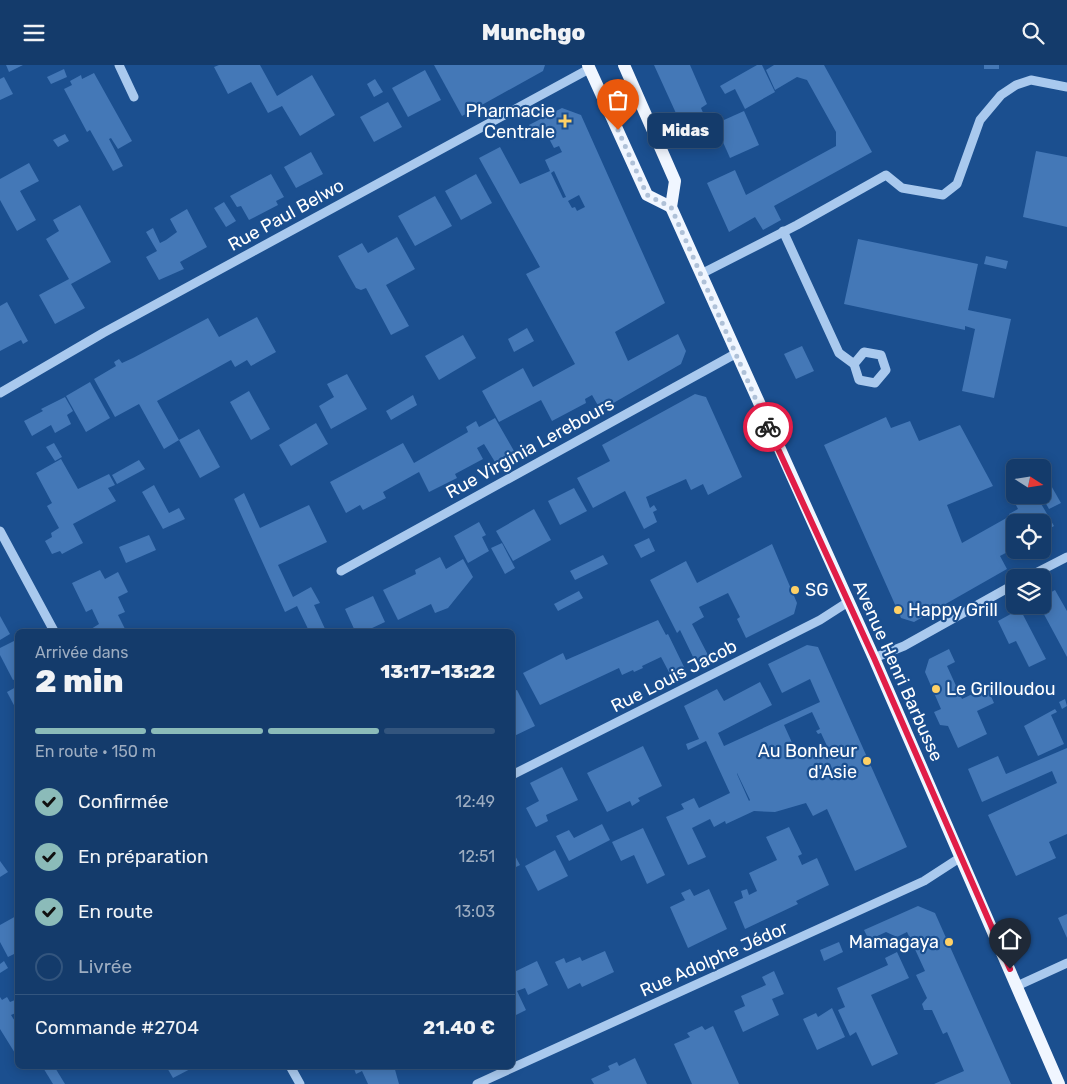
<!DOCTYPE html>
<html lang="fr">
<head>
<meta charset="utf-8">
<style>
  body { margin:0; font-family:Rubik,sans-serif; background:#214673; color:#f1f3f6; height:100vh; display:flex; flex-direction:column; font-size:19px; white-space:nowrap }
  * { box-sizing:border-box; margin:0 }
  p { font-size:16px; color:#9dadc1 }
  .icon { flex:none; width:28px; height:28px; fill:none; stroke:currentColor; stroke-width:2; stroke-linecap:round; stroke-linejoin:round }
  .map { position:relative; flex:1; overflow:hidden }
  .drawer { position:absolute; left:15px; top:564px; width:500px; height:440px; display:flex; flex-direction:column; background:#143b6b; border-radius:8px; box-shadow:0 2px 12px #0003,0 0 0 1px #33557e }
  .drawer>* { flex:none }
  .needle { width:32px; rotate:102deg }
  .fabs { position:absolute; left:1006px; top:394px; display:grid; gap:10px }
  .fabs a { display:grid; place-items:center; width:45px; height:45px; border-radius:8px; background:#143b6b; box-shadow:0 2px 12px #0003,0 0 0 1px #33557e; font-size:25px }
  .pin { position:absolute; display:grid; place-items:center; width:42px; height:42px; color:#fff; margin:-51px -21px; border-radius:50% 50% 50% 0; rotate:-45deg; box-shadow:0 0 5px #0007 }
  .pin .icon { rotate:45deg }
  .courier { position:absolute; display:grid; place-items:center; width:50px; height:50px; margin:-25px; border:4px solid #e11d48; border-radius:50%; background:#fff; color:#222; box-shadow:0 1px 6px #0007 }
  .bubble { position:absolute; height:35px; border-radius:8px; background:#143b6b; box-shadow:0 2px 12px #0003,0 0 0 1px #33557e; font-size:16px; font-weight:800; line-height:35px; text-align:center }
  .head em { font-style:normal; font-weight:800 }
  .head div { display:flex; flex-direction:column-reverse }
  .head { display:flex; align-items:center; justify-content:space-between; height:85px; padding:0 20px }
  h1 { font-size:32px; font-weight:800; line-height:38px }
  .bar { display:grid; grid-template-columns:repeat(4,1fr); gap:8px 5px; align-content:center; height:60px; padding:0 20px }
  .bar i { height:6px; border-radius:4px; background:#33557e }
  .bar .selected { background:#8bbbb9 }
  .bar p { grid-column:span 4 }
  .line { display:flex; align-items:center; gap:12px; padding:0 20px; border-top:1px solid #33557e }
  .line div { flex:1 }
  ol { padding:0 20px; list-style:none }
  li { display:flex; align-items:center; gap:15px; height:55px }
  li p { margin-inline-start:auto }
  li .icon { padding:5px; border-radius:50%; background:#8bbbb9; color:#111; stroke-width:4 }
  li:last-child { color:#9dadc1 }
  li i { width:28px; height:28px; border:2px solid #33557e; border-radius:50% }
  header { display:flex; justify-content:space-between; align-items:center; height:65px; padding:0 20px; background:#143b6b; font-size:22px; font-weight:800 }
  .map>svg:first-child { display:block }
</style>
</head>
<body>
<header><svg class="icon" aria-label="menu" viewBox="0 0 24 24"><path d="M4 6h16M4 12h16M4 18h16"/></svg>Munchgo<svg class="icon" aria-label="search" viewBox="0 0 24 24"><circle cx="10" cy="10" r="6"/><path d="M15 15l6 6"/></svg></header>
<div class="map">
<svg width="1067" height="1019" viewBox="0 0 1067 1019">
  <rect width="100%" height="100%" fill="#1b4f8f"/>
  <g fill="#4478b7" fill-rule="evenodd">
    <polygon points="6,0 23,0 9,7"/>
    <polygon points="219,0 260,0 277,31 312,10 335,50 300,71 282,41 268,48 251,17 228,29 214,2"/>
    <polygon points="434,0 545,0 543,6 462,51"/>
    <polygon points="654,0 690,0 707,39 701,43 707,57 685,68"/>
    <polygon points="757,0 762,0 775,27 745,44 735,24 725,29 720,21"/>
    <polygon points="774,0 824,0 872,87 774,141 781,155 763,165 755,152 729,167 707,118 735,105 746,130 836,81 836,67 807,15 797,12 775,25 766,5"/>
    <rect x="984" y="0" width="15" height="4"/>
    <polygon points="64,4 67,12 51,19 47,12"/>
    <polygon points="425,5 441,35 408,52 392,23"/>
    <polygon points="94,8 132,76 118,84 111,73 109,74 123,101 113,106 90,65 87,67 64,24 72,20 70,16 81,10 82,14"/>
    <polygon points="4,12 13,29 0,35 0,14"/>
    <polygon points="375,14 383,27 374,32 367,19"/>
    <polygon points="388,37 402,62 374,77 360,52"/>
    <path d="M 562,43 L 581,50 L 665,238 L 615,267 L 628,296 L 678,269 L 686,286 L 681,299 L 603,344 L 600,344 L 592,330 L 585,334 L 586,338 L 552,356 L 541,335 L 499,357 L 482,326 L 523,303 L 533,322 L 575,299 L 526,209 L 540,202 L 479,93 L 500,82 L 520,119 L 550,106 L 545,95 L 562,87 L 559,81 L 554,83 L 546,68 L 535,73 L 529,60 ZM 554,106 L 566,132 L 563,133 L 551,108 ZM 579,130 L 585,142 L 577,146 L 575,142 L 572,143 L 568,136 Z"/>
    <polygon points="744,46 759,80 730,93 715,59"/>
    <polygon points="65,69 69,76 58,82 53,75"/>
    <polygon points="1036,86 1067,92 1067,162 1023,152"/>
    <polygon points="311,87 323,109 296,123 284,102"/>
    <polygon points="29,98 39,116 20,126 36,155 17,166 0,135 0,114"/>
    <polygon points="271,109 284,132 276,136 278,140 249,155 241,141 237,142 230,131"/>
    <polygon points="476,109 492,138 461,155 445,126"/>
    <polygon points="435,131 452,161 415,181 398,151"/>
    <polygon points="224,137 236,156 226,162 214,143"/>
    <polygon points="80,140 111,197 71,219 85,243 55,259 39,230 69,214 46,174 59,166 53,155"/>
    <polygon points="187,144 207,182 180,197 184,204 159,215 146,192 157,186 146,167 153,163 160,178 166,175 177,167 170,154"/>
    <polygon points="397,172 415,204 386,220 409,261 391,270 366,223 361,225 356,223 338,191 362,178 368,188"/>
    <polygon points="858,174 978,199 968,245 1011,254 994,333 962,326 975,264 965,261 965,265 844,239"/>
    <polygon points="986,191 1008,196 1006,204 984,199"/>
    <polygon points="7,237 28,276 23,279 21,275 0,286 0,241"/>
    <polygon points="257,252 276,287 251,301 247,295 235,302 231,295 157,336 179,375 164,384 139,339 115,352 94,314 116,301 114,297 119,294 122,298 133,293 208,253 219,272"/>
    <polygon points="527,263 534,276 514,287 508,274"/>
    <polygon points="463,270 476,293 439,315 425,291"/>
    <polygon points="802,281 814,306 796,314 784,289"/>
    <polygon points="347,309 367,344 331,364 319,341 334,332 327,319"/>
    <polygon points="90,317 110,353 86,367 66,331"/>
    <polygon points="249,326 270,364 251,375 230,337"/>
    <polygon points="695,329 706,332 742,412 708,430 703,419 691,425 686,414 646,432 650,443 654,440 657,445 653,447 657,457 644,464 625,426 593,443 577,413 610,396 602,380"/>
    <polygon points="413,330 417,340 391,355 386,346"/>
    <polygon points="65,332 73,346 67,350 71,359 55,368 51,360 32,371 24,356 43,346 41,344"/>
    <polygon points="886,352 891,363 910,356 919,376 960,360 993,421 947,440 962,478 1010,451 1009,449 1018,444 1012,432 1016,430 1036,430 1054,461 1042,468 1042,458 1015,458 1015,483 1000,491 1007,504 914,557 901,553 824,380"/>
    <polygon points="495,353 514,386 495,397 484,379 477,383 483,394 455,409 457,413 429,427 419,407 383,427 386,433 363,445 360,440 346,448 330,417 403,378 414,398 468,367 466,362 476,356 479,362"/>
    <polygon points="316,358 328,379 291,401 279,380"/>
    <polygon points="199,364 220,402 200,413 179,375"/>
    <polygon points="54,378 62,392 55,396 46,382"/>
    <polygon points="61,394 78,424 109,409 115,420 108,423 116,436 73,459 83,478 62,489 60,486 52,489 45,476 52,472 51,468 59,463 47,441 52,438 36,408"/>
    <polygon points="139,395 145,404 117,419 112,410"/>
    <polygon points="1049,417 1061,438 1049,444 1041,430 1042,421"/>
    <polygon points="154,420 169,448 179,443 185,454 163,464 142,427"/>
    <polygon points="574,423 587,446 560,460 548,436"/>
    <polygon points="244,428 260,463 309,440 327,477 278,500 293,532 311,522 320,538 314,540 326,566 309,566 297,541 285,547 234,434"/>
    <polygon points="534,444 551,475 513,496 496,466"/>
    <polygon points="479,457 486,470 482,472 489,486 468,498 454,471"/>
    <polygon points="149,470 156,485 126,498 119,482"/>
    <polygon points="649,473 655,486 641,493 634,480"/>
    <polygon points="502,478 515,503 505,509 491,483"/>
    <polygon points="772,479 797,538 794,549 746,573 737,554 740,552 728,528 699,542 704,552 692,559 709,592 696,598 680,565 677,568 650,515 686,496 697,518"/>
    <polygon points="603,490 608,499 575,515 570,506"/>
    <polygon points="440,492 446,504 463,494 473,512 448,543 435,548 431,539 398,555 383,525 416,509 415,505"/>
    <polygon points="100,505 105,514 118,507 128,527 118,532 125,547 118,550 126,566 92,566 91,564 99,559 92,544 86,547 72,518"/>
    <polygon points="1055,525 1067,546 1067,592 1039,540 1042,540 1042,532"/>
    <polygon points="579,526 583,533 558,546 554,539"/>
    <polygon points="373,531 385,557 370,564 371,566 355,566 345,544"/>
    <polygon points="1020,544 1046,594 1029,602 1016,576 1009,579 998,556"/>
    <polygon points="0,551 10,569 0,575"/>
    <polygon points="658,555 666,570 668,569 685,604 671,611 661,592 642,601 643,603 634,607 633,605 622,610 619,603 540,640 523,608 563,588 566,595"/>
    <polygon points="18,574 18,613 13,615 0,590 0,583"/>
    <path d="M 807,580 L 818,582 L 907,782 L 855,806 L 827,744 L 813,751 L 806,738 L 775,747 L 754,746 L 726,759 L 725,756 L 714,762 L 710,754 L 692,763 L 706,792 L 688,800 L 666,752 L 684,744 L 681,739 L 694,733 L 699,743 L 730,728 L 706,676 L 688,685 L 686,679 L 699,674 L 684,641 L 717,624 L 724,636 L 760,617 L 772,640 L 718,668 L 724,681 L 820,637 L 810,614 L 782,628 L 768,599 ZM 812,647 L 820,664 L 816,666 L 818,669 L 821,668 L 827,681 L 799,693 L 784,660 ZM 737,708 L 750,735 L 749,736 L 737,709 Z"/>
    <polygon points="949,584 955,597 947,601 962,634 987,622 994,638 977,646 987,669 958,683 948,661 940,660 934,647 941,644 925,607 929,594"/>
    <polygon points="18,621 18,643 16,644 7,627"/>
    <polygon points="517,625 535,661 512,672 512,627"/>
    <polygon points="1065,634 1067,641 1062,644 1059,637"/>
    <polygon points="1055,644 1057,647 1051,650 1064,679 1038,691 1024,661"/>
    <polygon points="643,681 662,721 638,733 640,736 632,741 630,736 607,747 587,708"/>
    <polygon points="1067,683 1067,769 1049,777 1056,793 1016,811 988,750 1057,718 1052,706 982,737 968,704 998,691 1006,709"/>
    <polygon points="562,702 578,735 546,750 548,756 536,762 526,743 539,736 530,718"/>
    <polygon points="602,759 610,775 569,796 556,771 569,765 574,773"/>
    <polygon points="789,762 802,789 798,791 802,800 817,793 829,820 796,836 798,839 745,864 734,837 743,833 741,826 747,824 749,830 757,826 749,808 777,795 766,772"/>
    <polygon points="643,763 665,810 647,819 634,790 621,796 612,777"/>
    <polygon points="512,785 520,800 512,804"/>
    <polygon points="555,785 568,811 538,826 525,801"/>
    <polygon points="0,796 8,807 0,812"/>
    <polygon points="690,824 694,831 709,824 727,864 688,883 670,842 685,835 681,828"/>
    <polygon points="918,841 935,848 1011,1019 934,1019 964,1006 947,967 943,969 932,945 924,945 922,939 927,933 916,910 925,906 907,867 897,872 886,867 869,875 864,865"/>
    <polygon points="1067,849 1067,873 1058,853"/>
    <polygon points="18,850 18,887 8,892 0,877 0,860"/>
    <polygon points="839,877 843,887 824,896 820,885"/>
    <polygon points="605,886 614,907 582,922 580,918 568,924 555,897 564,893 566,898 580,892 582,896"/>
    <polygon points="897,887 909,913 871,930 898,989 872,1001 856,967 850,971 838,945 845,942 837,923 888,900 885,893"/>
    <polygon points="4,896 8,903 0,908 0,899"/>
    <polygon points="537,896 548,920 528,930 525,923 517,926 526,945 512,952 512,908"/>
    <polygon points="774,906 784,929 772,934 779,950 743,967 734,946 745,941 741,931 766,920 762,912"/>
    <polygon points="0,932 2,935 7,932 10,937 15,935 18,940 18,947 11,950 18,961 18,993 0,964"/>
    <polygon points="832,943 845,972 817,985 803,954 816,948 818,952"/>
    <polygon points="702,961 705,965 713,961 739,1019 692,1019 674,979 690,972 687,968"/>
    <polygon points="635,993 647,1019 594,1019 591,1014 610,1005 608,1001 617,997 619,1001"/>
    <polygon points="42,1001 54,1001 65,1019 53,1019"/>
    <polygon points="166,1001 196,1001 173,1013"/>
    <polygon points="353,1001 394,1001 399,1019 368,1019 362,1006 356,1009"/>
  </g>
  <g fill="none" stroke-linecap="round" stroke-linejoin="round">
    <g stroke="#a9c9ee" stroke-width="9">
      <polyline points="119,0 134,32"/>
      <polyline points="783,166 839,288 854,299 859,315 875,318 886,305 881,290 864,287 854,299"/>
      <polyline points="701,209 797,160 886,110 902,123 943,130 957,119 980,55 1001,30 1016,20 1031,15 1067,22"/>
      <polyline points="0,328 103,268 589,4"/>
      <polyline points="0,466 54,566"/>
      <polyline points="341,506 735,289"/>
      <polyline points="1028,512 1067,492"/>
      <polyline points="874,593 904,581 1015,519"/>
      <polyline points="512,710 820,555 848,537"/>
      <polyline points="1017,921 1067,898"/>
      <polyline points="290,1001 300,1019"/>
      <polyline points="477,1019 924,816 961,792"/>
    </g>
    <g stroke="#f0f6ff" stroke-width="12">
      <polyline points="588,0 647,130 671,142"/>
      <polyline points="624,0 675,116 671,142 874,593 1059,1019"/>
    </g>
  </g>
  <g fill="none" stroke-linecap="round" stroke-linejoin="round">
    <polyline stroke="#afc1d8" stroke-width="5" stroke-dasharray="0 9" points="618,65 647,130 671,142 768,362"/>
    <polyline stroke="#e11d48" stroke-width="6" points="768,362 874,593 1010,904"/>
  </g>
  <g fill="#ffd166" stroke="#1b4f8f" stroke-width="2">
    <path d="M562.5 48.5h5v5h5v5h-5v5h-5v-5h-5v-5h5z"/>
    <circle cx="795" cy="525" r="5"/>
    <circle cx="898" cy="545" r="5"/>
    <circle cx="936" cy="624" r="5"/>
    <circle cx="867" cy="696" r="5"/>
    <circle cx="949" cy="877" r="5"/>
  </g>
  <g text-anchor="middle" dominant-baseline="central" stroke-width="4.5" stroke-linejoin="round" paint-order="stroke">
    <g font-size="18" fill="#fff" stroke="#1b4f8f" text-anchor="end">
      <text x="555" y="46">Pharmacie<tspan x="555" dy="21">Centrale</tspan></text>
      <text x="805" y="525" text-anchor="start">SG</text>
      <text x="908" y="545" text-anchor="start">Happy Grill</text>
      <text x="946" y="624" text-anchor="start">Le Grilloudou</text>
      <text x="857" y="686">Au Bonheur<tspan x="857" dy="21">d'Asie</tspan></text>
      <text x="939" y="877">Mamagaya</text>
    </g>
    <g font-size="18" fill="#fff" stroke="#1b4f8f">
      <text transform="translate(286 150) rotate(-29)">Rue Paul Belwo</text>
      <text transform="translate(530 383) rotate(-29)">Rue Virginia Lerebours</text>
      <text transform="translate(898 606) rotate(66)">Avenue Henri Barbusse</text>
      <text transform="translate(674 611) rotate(-27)">Rue Louis Jacob</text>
      <text transform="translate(714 894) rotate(-24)">Rue Adolphe Jédor</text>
    </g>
  </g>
</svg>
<div class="fabs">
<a><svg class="needle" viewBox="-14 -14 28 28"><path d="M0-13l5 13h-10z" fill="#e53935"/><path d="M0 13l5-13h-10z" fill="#9dadc1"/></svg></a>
<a><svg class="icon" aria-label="locate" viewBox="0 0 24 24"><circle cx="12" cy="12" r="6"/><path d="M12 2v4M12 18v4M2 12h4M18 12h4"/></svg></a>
<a><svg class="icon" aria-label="layers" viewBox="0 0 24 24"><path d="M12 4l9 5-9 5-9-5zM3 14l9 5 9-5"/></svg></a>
</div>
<div class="pin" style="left:618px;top:65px;background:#ea580c"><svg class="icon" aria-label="bag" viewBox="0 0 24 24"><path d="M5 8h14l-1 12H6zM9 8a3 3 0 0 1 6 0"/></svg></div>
<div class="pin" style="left:1010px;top:904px;background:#1f2937"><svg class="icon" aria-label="home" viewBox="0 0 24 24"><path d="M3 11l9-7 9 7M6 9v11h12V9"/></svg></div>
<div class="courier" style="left:768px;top:362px"><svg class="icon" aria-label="bike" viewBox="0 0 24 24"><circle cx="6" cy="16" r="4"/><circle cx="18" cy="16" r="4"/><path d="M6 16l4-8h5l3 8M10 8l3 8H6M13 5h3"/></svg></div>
<div class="bubble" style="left:648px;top:48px;width:75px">Midas</div>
<section class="drawer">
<div class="head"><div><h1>2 min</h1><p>Arrivée dans</p></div><em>13:17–13:22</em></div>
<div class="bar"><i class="selected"></i><i class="selected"></i><i class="selected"></i><i></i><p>En route · 150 m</p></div>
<ol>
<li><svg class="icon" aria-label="check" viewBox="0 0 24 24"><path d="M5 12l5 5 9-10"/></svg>Confirmée<p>12:49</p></li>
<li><svg class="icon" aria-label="check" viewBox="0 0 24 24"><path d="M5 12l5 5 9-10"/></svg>En préparation<p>12:51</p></li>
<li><svg class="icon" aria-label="check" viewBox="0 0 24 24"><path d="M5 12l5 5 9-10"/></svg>En route<p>13:03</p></li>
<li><i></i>Livrée</li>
</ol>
<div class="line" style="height:65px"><div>Commande #2704</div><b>21.40 €</b></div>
</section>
</div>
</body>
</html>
